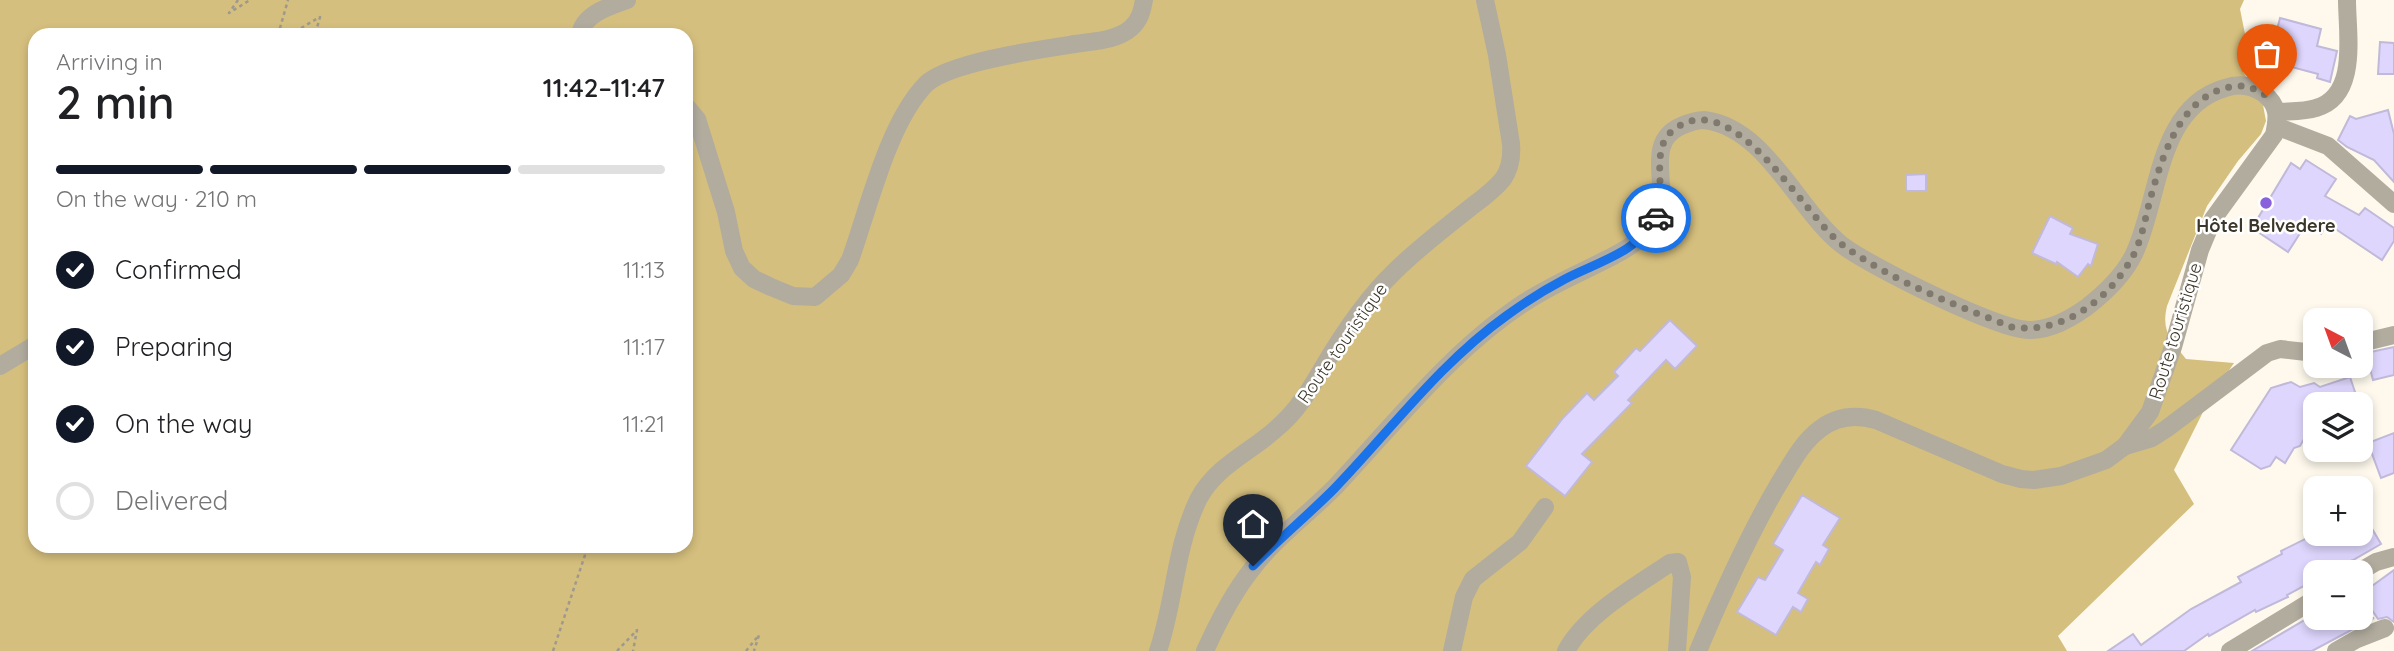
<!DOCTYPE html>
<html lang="en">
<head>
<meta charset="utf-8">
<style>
  body { margin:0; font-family:Quicksand,sans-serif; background:#f6f6f6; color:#202124; height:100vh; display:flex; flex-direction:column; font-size:26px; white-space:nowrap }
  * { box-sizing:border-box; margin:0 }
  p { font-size:23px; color:#757577 }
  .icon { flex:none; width:38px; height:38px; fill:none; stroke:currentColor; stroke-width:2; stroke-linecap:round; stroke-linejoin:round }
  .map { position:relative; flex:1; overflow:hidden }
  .details { position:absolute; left:28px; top:28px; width:665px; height:525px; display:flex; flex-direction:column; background:#fff; border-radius:21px; box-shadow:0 4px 10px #0003 }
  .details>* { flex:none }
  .needle { width:46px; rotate:319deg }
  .fabs { position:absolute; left:2303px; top:308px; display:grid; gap:14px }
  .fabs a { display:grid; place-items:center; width:70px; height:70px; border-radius:14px; background:#fff; box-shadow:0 4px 10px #0003; font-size:35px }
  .pin { position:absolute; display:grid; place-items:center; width:60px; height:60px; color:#fff; margin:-72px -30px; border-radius:50% 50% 50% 0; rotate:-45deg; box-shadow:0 0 7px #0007 }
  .pin .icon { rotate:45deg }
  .courier { position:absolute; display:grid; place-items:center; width:70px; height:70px; margin:-35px; border:5px solid #1a73e8; border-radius:50%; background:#fff; color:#222; box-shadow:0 2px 9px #0007 }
  .headline em { font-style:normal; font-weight:600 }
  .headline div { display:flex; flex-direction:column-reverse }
  .headline { display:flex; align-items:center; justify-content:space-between; height:119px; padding:0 28px }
  h1 { font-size:46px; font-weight:600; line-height:52px }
  .bar { display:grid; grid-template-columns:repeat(4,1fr); gap:10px 7px; align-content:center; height:84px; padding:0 28px }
  .bar i { height:9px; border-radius:5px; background:#e0e0e0 }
  .bar .current { background:#111827 }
  .bar p { grid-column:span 4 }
  ol { padding:0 28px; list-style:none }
  li { display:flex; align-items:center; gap:21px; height:77px }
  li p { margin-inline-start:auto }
  li .icon { padding:7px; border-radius:50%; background:#111827; color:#fff; stroke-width:4 }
  li:last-child { color:#757577 }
  li i { width:38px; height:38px; border:4px solid #e0e0e0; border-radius:50% }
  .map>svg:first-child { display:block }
</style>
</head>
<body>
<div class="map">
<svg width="2394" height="651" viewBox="0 0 2394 651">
  <rect width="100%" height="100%" fill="#fef9ec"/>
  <path fill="#d5bf7e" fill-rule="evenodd" d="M 0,0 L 2244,0 L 2240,9 L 2248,49 L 2243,72 L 2263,105 L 2266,121 L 2261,134 L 2238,161 L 2207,206 L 2167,306 C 2161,332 2171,339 2186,359 L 2234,363 L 2209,400 L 2174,470 L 2194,504 L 2058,636 L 2067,651 L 0,651 ZM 35,35 L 686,35 L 686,546 L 35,546 Z"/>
  <g fill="#ded6fc" stroke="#c0b9da" stroke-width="2">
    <polygon points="2280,18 2321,29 2317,46 2337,51 2330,82 2317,78 2318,74 2269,61"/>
    <polygon points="2380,42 2394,43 2394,74 2378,74"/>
    <polygon points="2388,110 2394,134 2394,182 2374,160 2347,147 2338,140 2350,116 2356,119"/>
    <polygon points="2306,160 2336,179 2325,196 2359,215 2365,208 2394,228 2394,241 2382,260 2328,224 2321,234 2306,224 2288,252 2252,228 2291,163 2300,169"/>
    <polygon points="1926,174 1926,191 1906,191 1906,175"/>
    <polygon points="2050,216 2073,228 2070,234 2098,244 2091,266 2088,264 2078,277 2057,262 2056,264 2032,253"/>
    <polygon points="1670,320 1697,346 1675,369 1666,360 1628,400 1632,403 1582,454 1592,462 1565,496 1526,466 1563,418 1587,393 1594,400 1618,376 1614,372 1636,348 1640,351"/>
    <polygon points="2394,347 2394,375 2373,380 2366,353"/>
    <polygon points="2350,377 2359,404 2315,404 2315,433 2305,437 2300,446 2294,448 2285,463 2276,457 2270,466 2261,469 2231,450 2271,388 2291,382 2300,387 2314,383 2320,387"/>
    <polygon points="2394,433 2394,473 2381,478 2368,443"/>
    <polygon points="1802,495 1840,518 1823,545 1829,549 1820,565 1816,562 1798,593 1808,599 1801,612 1793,607 1776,635 1737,612 1758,577 1765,580 1783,550 1773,544"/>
    <polygon points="2361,510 2381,544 2353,560 2329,572 2315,572 2315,580 2287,595 2288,597 2256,612 2255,610 2209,636 2208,634 2184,651 2108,651 2133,634 2141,645 2191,609 2241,582 2238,577 2282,554 2281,551 2313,535 2316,542 2331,534 2361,534"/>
    <polygon points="2394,570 2394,622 2387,617 2378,619 2361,594"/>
    <polygon points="2308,618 2374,618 2312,651 2252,651"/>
  </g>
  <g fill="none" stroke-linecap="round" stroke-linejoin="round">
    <g stroke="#9e998c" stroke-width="2.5" stroke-dasharray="3.5 3.5" stroke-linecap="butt">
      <polyline points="238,0 229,13 250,0"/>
      <polyline points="278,35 288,0"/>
      <polyline points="289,35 320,17 315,35"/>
      <polyline points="553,651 588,546"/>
      <polyline points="617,651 637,630 633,651"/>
      <polyline points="746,651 759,635 754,651"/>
    </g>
    <g stroke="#b1ac9e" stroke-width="18">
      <path d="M 580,35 C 583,14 610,6 627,0"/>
      <path d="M 686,106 L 697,119 L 726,212 L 734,251 L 742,268 L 754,279 L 771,287 L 793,296 L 815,297 L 841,275 L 850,260 C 869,207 888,123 926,84 C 949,62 1042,49 1075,44 C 1093,41 1116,41 1131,28 C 1140,20 1142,11 1144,0"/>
      <path d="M 2277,112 C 2289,111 2304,112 2316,108 C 2359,96 2347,34 2347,0"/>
      <polyline points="2276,126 2328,146 2394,204"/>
      <polyline points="2361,343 2394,335"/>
      <polyline points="0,366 35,345"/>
      <polyline points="2125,446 2152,438 2166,429 2267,353 2280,349 2315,353"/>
      <polyline points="2359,572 2376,562 2394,557"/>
      <path d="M 1158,651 C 1175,601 1175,546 1199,498 C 1217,465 1251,452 1277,428 C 1297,411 1309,391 1322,369 C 1342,335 1365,300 1394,272 C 1418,248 1445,228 1471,207 C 1482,199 1494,190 1503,179 C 1510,169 1512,156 1511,144 L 1497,55 L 1485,0"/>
      <path d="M 1205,651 C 1218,622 1232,594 1252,569 C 1276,537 1309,514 1337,485 C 1397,421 1455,346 1530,299 C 1557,282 1587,270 1615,255 C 1633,246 1653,231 1659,211 C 1668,182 1645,142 1681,126 C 1688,123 1696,120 1704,120 C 1766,127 1798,211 1842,245 C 1871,267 1996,329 2029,330 C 2051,330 2070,319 2087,307 C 2105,293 2124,275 2134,254 C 2160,200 2156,108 2225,88 C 2239,83 2251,85 2263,93 C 2279,105 2278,117 2274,135 L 2213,219 L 2200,250 L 2173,347 L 2150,412 L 2125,446 L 2106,460 L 2061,476 L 2034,480 L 2021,479 L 2002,474 L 1876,420 C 1855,414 1837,416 1820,429 C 1801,443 1790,466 1778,485 C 1747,538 1722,594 1698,651"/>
      <polyline points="1452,651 1464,597 1473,579 1520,542 1545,507"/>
      <path d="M 1566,651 C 1586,614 1636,586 1670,563 L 1678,562 L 1682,577 L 1677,651"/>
      <polyline points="2230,651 2315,599"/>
      <polyline points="2336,651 2357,639 2385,628"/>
    </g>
  </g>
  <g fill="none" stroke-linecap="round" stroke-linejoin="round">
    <path stroke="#7f7a6d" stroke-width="7" stroke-dasharray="0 12.6" d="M 1656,218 C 1667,191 1650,151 1671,132 C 1732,78 1805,219 1844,246 C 1894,282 1955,305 2012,327 C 2062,335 2109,300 2133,256 C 2142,239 2145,219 2150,200 C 2161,160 2178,103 2222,89 C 2240,83 2251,86 2267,96"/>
    <path stroke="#1a73e8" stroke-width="9" d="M 1253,566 C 1279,539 1308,515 1334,489 C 1390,431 1440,363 1506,316 C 1525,302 1544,290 1565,279 C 1595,263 1639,252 1656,218"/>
  </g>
  <circle fill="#8861db" stroke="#fff" stroke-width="2.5" cx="2266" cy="203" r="7"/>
  <g text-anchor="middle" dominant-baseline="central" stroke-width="5" stroke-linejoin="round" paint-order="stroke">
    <g font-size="18" font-weight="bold" fill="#3b3629" stroke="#fff">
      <text x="2266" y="225">Hôtel Belvedere</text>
    </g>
    <g font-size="18" fill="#3b3629" stroke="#fff">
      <text transform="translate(2175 331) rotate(-73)">Route touristique</text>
      <text transform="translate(1342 343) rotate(-55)">Route touristique</text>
    </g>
  </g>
</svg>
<div class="fabs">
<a><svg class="needle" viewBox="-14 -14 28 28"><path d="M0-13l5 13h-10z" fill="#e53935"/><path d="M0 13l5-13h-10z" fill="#757577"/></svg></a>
<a><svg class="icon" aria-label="layers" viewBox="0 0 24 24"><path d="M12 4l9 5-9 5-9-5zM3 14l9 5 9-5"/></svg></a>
<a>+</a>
<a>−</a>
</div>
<div class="pin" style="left:2267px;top:96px;background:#ea580c"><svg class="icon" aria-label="bag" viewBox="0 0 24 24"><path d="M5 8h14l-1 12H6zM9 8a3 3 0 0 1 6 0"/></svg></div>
<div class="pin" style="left:1253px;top:566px;background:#1f2937"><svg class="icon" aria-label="home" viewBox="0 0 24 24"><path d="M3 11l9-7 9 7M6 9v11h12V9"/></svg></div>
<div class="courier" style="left:1656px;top:218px"><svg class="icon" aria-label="car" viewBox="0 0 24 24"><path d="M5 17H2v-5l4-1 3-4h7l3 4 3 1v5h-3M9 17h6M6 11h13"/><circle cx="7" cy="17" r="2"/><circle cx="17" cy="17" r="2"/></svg></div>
<section class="details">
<div class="headline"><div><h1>2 min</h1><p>Arriving in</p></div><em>11:42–11:47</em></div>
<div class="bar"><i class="current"></i><i class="current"></i><i class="current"></i><i></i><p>On the way · 210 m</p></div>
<ol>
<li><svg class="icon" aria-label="check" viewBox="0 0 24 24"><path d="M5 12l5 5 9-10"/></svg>Confirmed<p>11:13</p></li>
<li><svg class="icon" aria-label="check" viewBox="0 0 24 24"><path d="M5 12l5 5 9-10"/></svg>Preparing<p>11:17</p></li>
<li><svg class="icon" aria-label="check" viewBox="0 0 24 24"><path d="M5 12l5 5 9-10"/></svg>On the way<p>11:21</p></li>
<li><i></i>Delivered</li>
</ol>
</section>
</div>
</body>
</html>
